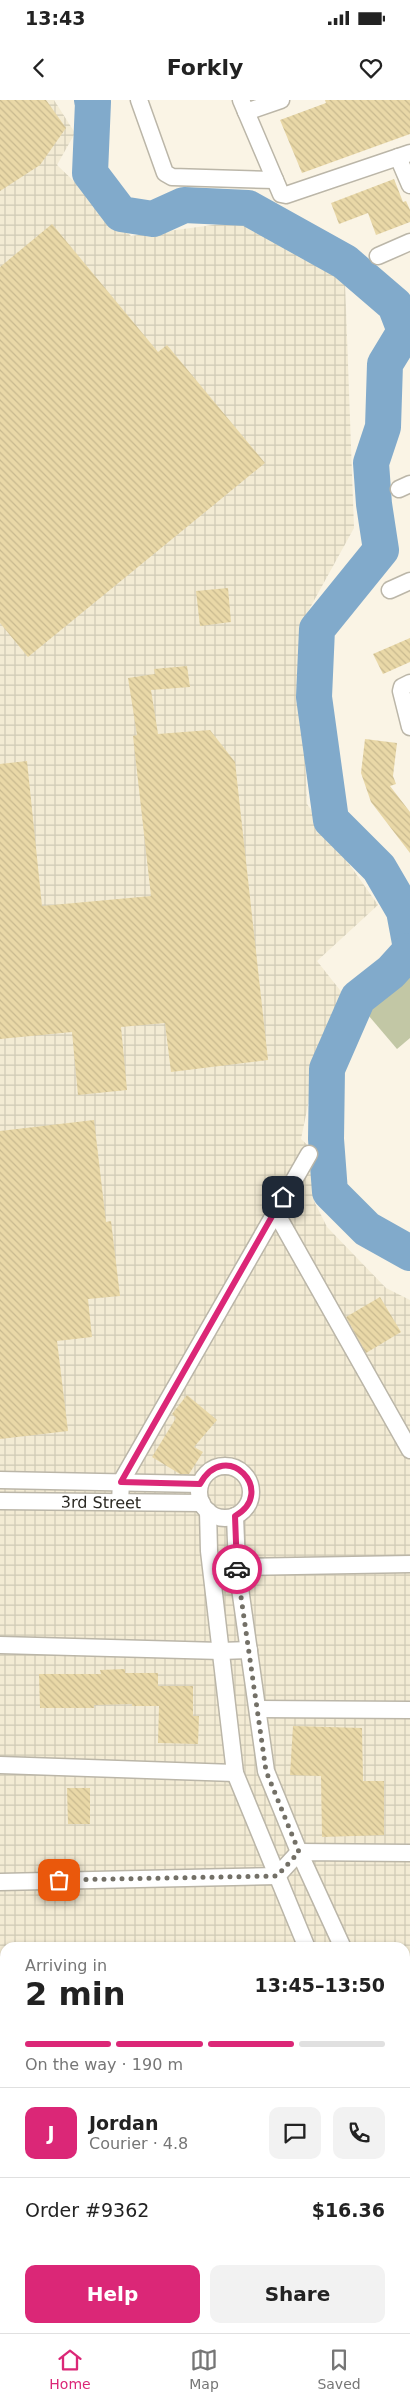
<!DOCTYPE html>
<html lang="en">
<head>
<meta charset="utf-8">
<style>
  body { margin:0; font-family:"DejaVu Sans",sans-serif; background:#f2f2f2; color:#222; height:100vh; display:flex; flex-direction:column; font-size:19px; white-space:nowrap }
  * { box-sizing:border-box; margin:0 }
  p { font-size:16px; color:#767676 }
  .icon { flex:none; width:28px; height:28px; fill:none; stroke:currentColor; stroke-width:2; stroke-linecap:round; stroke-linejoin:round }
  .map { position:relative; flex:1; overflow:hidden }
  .sheet { position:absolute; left:0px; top:1842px; width:410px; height:391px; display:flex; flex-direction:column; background:#fff; border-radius:15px 15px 0 0; box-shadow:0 1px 4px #0004 }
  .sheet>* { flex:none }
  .pin { position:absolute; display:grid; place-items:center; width:42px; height:42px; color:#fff; margin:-21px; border-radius:10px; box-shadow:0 2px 8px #0006 }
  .courier { position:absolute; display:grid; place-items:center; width:50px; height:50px; margin:-25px; border:4px solid #db2777; border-radius:50%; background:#fff; color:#222; box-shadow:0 1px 6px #0007 }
  .overview em { font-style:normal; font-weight:800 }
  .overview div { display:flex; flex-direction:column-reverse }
  .overview { display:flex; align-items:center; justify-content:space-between; height:85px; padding:0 25px }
  h1 { font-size:32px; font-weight:800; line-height:38px }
  .bar { display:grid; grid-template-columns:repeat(4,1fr); gap:8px 5px; align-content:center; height:60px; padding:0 25px }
  .bar i { height:6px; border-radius:4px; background:#e0e0e0 }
  .bar .current { background:#db2777 }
  .bar p { grid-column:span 4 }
  .line { display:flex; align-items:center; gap:12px; padding:0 25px; border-top:1px solid #e0e0e0 }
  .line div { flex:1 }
  .round { display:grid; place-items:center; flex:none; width:52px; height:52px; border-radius:10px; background:#f2f2f2 }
  .primary-button { display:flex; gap:10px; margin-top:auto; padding:10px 25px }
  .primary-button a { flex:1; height:58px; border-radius:10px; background:#db2777; color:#fff; font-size:20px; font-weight:800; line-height:58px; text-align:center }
  .primary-button a+a { background:#f2f2f2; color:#222 }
  .status { display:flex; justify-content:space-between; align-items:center; height:35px; padding:0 25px; background:#fff; direction:ltr }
  .status svg { height:14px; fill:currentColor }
  header { display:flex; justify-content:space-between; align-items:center; height:65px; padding:0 25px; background:#fff; font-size:22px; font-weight:800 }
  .dock { display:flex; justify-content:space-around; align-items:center; height:70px; border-top:1px solid #e0e0e0; background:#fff; font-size:14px; color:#767676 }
  .dock a { display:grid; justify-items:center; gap:2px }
  .dock .current { color:#db2777 }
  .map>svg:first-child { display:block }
</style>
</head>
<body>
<div class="status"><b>13:43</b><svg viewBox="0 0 49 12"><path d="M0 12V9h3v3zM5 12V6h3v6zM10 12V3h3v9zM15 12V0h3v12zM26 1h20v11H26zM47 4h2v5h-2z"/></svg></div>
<header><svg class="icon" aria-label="back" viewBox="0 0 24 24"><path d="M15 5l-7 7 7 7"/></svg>Forkly<svg class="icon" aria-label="heart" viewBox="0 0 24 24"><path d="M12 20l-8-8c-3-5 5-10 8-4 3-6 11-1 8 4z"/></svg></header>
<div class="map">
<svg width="410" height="2233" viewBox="0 0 410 2233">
  <defs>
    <pattern id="industrial-grid" width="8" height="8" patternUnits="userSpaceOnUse" patternTransform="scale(1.25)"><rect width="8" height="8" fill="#f3ebd4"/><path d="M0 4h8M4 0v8" fill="none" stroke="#d0cab6"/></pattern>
    <pattern id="building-back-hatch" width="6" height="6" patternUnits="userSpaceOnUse" patternTransform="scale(1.25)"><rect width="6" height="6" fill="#e9d8a7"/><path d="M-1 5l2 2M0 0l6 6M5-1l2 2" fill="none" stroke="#c8b98f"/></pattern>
  </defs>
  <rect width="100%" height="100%" fill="#faf4e5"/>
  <path fill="url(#industrial-grid)" fill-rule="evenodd" d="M 0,0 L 54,0 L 75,33 L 57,65 L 131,136 L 257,119 L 345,182 L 354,428 L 300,526 L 307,704 L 378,805 L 317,861 L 347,899 L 316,966 L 301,1039 L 316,1053 L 313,1080 L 314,1101 L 327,1127 L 386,1188 L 410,1200 L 410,2233 L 0,2233 ZM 5,1848 L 405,1848 L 405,2229 L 5,2229 Z"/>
  <polygon fill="#c2c7a5" points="410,870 410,938 397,949 363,909"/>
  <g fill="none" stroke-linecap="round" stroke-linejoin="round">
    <g stroke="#81aacb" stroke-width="36">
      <polyline points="92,0 93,2 90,73 121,114 153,119 184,105 248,108 345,162 395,205 405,231 385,264 383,327 371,363 374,404 381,450 317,529 314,597 331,720 379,768 404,811 410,843"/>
      <polyline points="410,851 391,872 358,898 327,969 326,1039 330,1092 367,1129 410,1153"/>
    </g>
  </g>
  <g fill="url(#building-back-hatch)">
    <polygon points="0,0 46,0 66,28 40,65 0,91"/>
    <polygon points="325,0 410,0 410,34 302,73 280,20 326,3"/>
    <polygon points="394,79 403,102 406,101 410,110 410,122 376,135 368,113 339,124 331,103"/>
    <polygon points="52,124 158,252 167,245 265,363 28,557 0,523 0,167"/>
    <polygon points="228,488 231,522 200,526 196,491"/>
    <polygon points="410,538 410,562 383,574 373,554"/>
    <polygon points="187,566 190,587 151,590 158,634 210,630 235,662 268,960 171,972 165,923 121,927 127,990 78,995 72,932 0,939 0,664 27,661 42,806 151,796 133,636 137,635 128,578 155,574 154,569"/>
    <polygon points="365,639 397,643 393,676 396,684 390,686 410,712 410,753 371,702 361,673"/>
    <polygon points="94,1020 106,1122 111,1121 120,1196 88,1199 92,1237 57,1241 68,1331 0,1339 0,1031"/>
    <polygon points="380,1197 401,1232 366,1253 346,1217"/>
    <polygon points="187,1295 217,1320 194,1347 203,1352 189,1374 180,1374 152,1357 176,1318 172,1314"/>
    <polygon points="125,1569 125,1573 158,1573 158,1586 193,1586 193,1616 199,1616 198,1644 158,1643 159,1606 132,1606 132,1604 94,1605 94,1608 40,1608 39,1574 101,1574 100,1570"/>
    <polygon points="293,1626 362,1628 363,1681 384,1681 384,1735 322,1737 321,1676 290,1675"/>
    <polygon points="67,1688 90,1688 90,1724 68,1724"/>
  </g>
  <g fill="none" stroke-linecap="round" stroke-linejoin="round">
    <g stroke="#bbb6a8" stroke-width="10">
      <g id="service">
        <polyline points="0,2074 5,2086"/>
        <polyline points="63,2229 65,2233"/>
      </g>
    </g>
    <g stroke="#bbb6a8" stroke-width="19">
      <g id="minor">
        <polyline points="139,0 165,73 172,77 275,80"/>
        <polyline points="241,0 281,94 286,95 410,53"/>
        <polyline points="246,12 281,0"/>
        <polyline points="398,57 410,85"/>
        <polyline points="378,156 410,142"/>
        <polyline points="399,389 410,384"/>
        <polyline points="390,490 410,481"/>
        <polyline points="410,583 402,587 401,591 410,627"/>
        <polyline points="275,1111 410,1350"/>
        <circle cx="225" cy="1392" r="26"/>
        <polyline points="0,1380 200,1384"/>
        <path id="s1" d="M 0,1401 L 202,1403"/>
        <polyline points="120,1402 121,1382 309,1054"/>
        <polyline points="208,1411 209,1451 235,1673 307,1848"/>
        <polyline points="235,1416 237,1467 266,1671 299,1752 343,1848"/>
        <polyline points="237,1467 410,1464"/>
        <polyline points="0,1545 221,1551 249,1550"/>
        <polyline points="258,1609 410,1610"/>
        <polyline points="0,1665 235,1673"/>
        <polyline points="0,1782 277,1776 299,1752 410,1753"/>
        <polyline points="0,1900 5,1900"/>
        <polyline points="405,1901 410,1901"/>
        <polyline points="405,2001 410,2001"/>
        <polyline points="405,2089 410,2089"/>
        <polyline points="405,2122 410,2134"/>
        <polyline points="405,2195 410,2193"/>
        <polyline points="308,2233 319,2229"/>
      </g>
    </g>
    <use href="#service" stroke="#fff" stroke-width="8"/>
    <use href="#minor" stroke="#fff" stroke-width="16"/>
  </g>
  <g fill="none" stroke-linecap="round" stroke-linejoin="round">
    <polyline stroke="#737067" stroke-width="5" stroke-dasharray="0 9" points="59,1780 277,1776 299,1752 266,1671 237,1469"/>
    <path stroke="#db2777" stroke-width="6" d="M 237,1469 L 235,1416 C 278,1392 226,1337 200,1384 L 121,1382 L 283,1097"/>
  </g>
  <g text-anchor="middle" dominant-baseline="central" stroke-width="4" stroke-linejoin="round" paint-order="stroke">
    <g font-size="16" fill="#2b2923" stroke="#faf4e5">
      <text stroke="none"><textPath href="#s1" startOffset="101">3rd Street</textPath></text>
    </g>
  </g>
</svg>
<div class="pin" style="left:59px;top:1780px;background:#ea580c"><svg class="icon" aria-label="bag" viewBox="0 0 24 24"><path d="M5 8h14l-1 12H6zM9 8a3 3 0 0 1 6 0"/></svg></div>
<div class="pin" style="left:283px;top:1097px;background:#1f2937"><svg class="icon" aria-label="home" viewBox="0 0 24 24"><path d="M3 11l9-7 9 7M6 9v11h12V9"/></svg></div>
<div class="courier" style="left:237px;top:1469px"><svg class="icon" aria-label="car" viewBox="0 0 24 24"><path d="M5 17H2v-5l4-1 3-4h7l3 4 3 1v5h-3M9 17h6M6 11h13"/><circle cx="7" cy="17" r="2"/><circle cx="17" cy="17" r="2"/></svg></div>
<section class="sheet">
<div class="overview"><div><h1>2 min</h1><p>Arriving in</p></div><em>13:45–13:50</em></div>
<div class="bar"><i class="current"></i><i class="current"></i><i class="current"></i><i></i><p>On the way · 190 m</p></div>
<div class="line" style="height:90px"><b class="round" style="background:#db2777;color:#fff">J</b><div><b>Jordan</b><p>Courier · 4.8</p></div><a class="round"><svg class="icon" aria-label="chat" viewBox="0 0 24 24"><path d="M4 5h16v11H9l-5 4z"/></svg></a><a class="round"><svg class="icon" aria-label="phone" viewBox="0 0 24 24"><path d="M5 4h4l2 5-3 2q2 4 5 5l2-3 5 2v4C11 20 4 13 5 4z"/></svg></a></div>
<div class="line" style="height:65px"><div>Order #9362</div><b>$16.36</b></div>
<div class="primary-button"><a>Help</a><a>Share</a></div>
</section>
</div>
<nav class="dock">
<a class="current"><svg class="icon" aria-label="home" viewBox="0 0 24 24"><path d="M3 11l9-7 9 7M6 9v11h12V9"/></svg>Home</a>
<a><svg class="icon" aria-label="map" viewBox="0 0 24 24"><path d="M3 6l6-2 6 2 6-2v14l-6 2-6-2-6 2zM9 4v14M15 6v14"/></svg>Map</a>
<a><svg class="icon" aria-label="saved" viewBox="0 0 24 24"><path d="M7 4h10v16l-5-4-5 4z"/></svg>Saved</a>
</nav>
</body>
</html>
